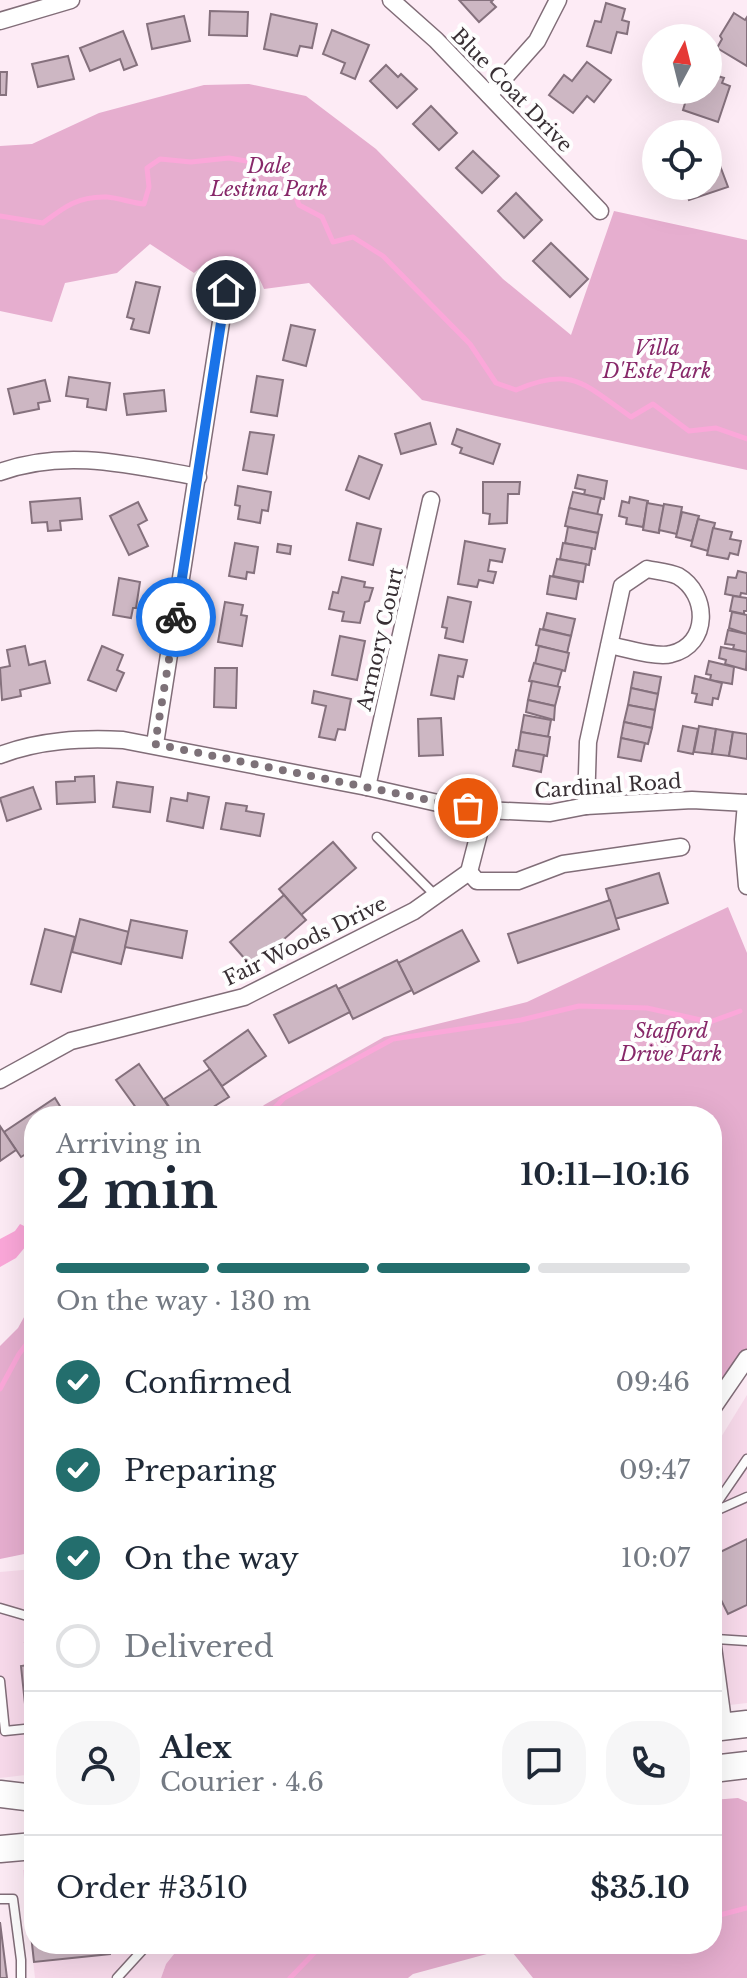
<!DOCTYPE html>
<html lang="en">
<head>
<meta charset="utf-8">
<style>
  body { margin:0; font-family:"Libre Baskerville",serif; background:#f6f6f7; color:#1f2937; height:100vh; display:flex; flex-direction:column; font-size:30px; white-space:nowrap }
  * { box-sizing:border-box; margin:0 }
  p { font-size:26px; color:#747a83 }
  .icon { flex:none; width:44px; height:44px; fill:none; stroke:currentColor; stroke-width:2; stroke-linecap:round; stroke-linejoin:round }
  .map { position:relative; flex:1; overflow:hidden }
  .details { position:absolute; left:24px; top:1106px; width:698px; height:848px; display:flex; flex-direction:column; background:#fff; border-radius:32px; box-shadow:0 8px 32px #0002 }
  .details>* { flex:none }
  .needle { width:52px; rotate:7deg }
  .controls { position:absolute; left:642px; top:24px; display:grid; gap:16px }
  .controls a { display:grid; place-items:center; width:80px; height:80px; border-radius:50%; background:#fff; box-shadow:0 8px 32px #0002; font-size:40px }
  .pin { position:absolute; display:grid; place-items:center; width:68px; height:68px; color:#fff; margin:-34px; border:4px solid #fff; border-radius:50%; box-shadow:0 2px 8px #0007 }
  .courier { position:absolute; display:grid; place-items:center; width:80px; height:80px; margin:-40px; border:6px solid #1a73e8; border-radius:50%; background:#fff; color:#222; box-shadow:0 2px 10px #0007 }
  .summary em { font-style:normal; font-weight:700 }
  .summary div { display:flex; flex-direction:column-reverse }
  .summary { display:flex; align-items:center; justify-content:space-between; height:136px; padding:0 32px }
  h1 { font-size:52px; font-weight:700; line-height:60px }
  .bar { display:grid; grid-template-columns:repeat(4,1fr); gap:12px 8px; align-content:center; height:96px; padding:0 32px }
  .bar i { height:10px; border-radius:6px; background:#e0e1e3 }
  .bar .selected { background:#236e6d }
  .bar p { grid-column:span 4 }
  .line { display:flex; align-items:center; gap:20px; padding:0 32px; border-top:2px solid #e0e1e3 }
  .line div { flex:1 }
  .round { display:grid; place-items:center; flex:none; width:84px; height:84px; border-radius:32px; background:#f6f6f7 }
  ol { padding:0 32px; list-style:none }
  li { display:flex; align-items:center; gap:24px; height:88px }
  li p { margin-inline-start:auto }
  li .icon { padding:8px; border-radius:50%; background:#236e6d; color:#fff; stroke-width:4 }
  li:last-child { color:#747a83 }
  li i { width:44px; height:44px; border:4px solid #e0e1e3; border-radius:50% }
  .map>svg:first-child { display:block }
</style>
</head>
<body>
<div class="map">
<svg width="747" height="1978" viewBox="0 0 747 1978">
  <rect width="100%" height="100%" fill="#fdebf5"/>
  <g fill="#f8daeb">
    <polygon points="747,1395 747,1703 712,1707 712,1452"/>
    <polygon points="34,1569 34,1774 0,1778 0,1572"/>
    <polygon points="34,1869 34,1944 182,1944 166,1964 161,1978 35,1978 23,1870"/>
  </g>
  <g fill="#e6aecf">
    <path d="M 249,84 L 306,96 L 376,149 L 503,279 L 571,335 L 614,211 L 747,240 L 747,470 L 422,400 L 309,283 L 264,289 C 251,254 220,248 194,273 L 150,244 L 117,273 L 65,283 L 52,322 L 0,311 L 0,146 L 32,144 L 99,113 L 204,85 Z"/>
    <polygon points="728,907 747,953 747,1356 712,1407 712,1116 253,1116 264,1105 384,1037 527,1002"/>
    <polygon points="34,1299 34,1552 0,1559 0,1346 18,1328"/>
    <polygon points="738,1798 747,1802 747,1978 533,1978 509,1948 413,1974 408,1978 161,1978 166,1964 182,1944 712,1944 712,1800"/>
  </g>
  <path fill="#fba7d9" d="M 20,1224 C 29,1227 34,1237 34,1246 L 26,1246 L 16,1258 L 0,1267 L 0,1239 L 15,1231 Z"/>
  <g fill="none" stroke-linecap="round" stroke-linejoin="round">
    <g stroke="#fba7d9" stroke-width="5">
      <path d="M 0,216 L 43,223 C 64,207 78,196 107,197 C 119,198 132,203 144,204 L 149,187 L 147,168 L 160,159 L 191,162 L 229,158 L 285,168 L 299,205 L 322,217 L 333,242 L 353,237 L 383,256 L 470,344 L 496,383 L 516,390 C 573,365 585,385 631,417 L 653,404 L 689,431 L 716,428 L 747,439"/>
      <polyline points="267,1116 284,1098 393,1039 521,1020 579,1006 647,1008 710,1022 740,1011"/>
      <polyline points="0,1389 19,1354 34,1334"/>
      <polyline points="712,1917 747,1908"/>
      <polyline points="290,1978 323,1944"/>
    </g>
  </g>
  <g fill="#cdb7c3" stroke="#85717d" stroke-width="2">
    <polygon points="459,0 493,0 491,2 496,7 479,22"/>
    <polygon points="606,3 625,9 622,20 629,22 627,34 617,32 611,53 587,46 595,21 601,22"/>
    <polygon points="210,11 248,12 247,36 209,35"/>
    <polygon points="734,13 745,20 747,17 747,66 717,48 722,39 720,36"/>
    <polygon points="271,14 317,24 312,48 300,46 297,56 264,49"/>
    <polygon points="184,16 190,41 152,49 147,24"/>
    <polygon points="332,30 369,45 355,79 341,73 345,63 323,54"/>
    <polygon points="123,31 137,65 124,70 120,59 90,71 80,48"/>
    <polygon points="68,56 74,79 38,87 32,64"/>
    <polygon points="587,62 611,80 594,102 587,96 573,113 549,95 564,75 572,81"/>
    <polygon points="386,65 398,77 401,74 417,89 397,108 370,81"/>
    <polygon points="0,72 7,72 6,95 0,95"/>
    <polygon points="708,73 724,78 722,83 730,86 718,122 683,110 686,100 682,98 685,90 708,90"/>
    <polygon points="431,106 457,133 439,150 413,124"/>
    <polygon points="473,151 499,176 482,193 456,168"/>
    <polygon points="716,155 728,187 689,200 684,186 708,186 708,157"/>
    <polygon points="516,193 542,220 524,238 498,211"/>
    <polygon points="551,243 588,279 570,297 533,261"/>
    <polygon points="136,282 160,287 149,333 131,329 134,319 127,317"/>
    <polygon points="291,325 315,330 306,366 283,360"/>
    <polygon points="257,376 283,380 277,416 251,412"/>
    <polygon points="69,377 110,383 106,410 87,407 88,399 66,396"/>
    <polygon points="45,380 50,401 38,403 39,409 14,414 8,389"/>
    <polygon points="164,390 166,411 127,415 124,394"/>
    <polygon points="430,423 436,444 401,454 395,434"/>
    <polygon points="457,429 500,444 493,464 460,453 462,448 452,444"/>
    <polygon points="250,432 274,435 267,474 243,470"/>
    <polygon points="359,456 382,465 369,499 346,490"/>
    <polygon points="578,475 607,481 604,499 584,495 585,490 575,488"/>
    <polygon points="483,482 520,482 519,494 508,494 507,523 489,524 490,514 483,513"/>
    <polygon points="238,486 271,492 268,511 262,510 260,523 238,519 240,506 235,505"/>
    <polygon points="573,492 601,498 597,515 569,508"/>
    <polygon points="630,497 648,501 643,527 626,524 627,518 619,516 622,501 629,503"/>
    <polygon points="80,498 82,519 60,521 61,530 48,531 47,522 32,523 30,502"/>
    <polygon points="138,502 147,520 138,525 148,546 129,555 110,516"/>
    <polygon points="647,503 664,506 659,533 643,530"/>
    <polygon points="664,504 682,507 677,534 659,530"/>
    <polygon points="569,508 602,515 598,533 565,526"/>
    <polygon points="682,512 699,516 692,541 676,537"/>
    <polygon points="698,519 715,523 708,551 691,546"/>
    <polygon points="357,523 381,529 373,565 349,560"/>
    <polygon points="568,527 598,533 595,549 565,543"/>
    <polygon points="713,528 732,532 730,539 741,541 738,555 730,553 728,559 707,555"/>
    <polygon points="465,541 505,549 502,562 490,560 488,571 496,572 493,583 479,580 477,587 458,584"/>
    <polygon points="235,543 258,547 254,573 247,572 246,579 229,576"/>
    <polygon points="563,543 592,548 589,565 560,559"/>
    <polygon points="278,544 291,546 290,554 277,552"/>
    <polygon points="557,559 586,564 583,582 553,576"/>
    <polygon points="738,571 747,573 747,594 741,593 740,597 725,594 728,577 736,578"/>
    <polygon points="550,576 579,582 576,599 547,594"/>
    <polygon points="342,577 365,582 364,587 373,588 369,601 365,602 360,623 342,621 344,612 329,609 333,592 338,593"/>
    <polygon points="119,578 140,582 136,608 133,608 131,618 113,615"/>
    <polygon points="733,596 747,598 747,611 744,611 744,614 730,611"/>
    <polygon points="448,597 471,602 463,642 445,638 447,628 442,627"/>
    <polygon points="225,602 243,605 241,615 247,616 242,646 218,642"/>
    <polygon points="732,612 747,615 747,634 729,628"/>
    <polygon points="547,613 575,619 571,636 543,629"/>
    <polygon points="540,629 571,636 567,653 536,645"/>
    <polygon points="728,630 747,634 747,652 733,649 734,645 725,644"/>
    <polygon points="340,636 365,641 357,680 332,675"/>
    <polygon points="25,646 29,665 45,661 50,683 20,690 21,696 2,700 0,668 10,666 7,650"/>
    <polygon points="102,646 123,655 117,670 124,673 116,691 88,680"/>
    <polygon points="539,646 569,653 565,671 535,664"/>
    <polygon points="721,647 747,652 746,670 725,664 726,660 719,658"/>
    <polygon points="439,655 467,660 463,677 458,676 454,699 431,695"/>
    <polygon points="709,661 734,667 732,684 710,680 711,675 706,674"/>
    <polygon points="534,663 562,670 557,688 529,681"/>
    <polygon points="215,668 237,668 236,708 214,707"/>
    <polygon points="634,672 661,677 658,694 631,688"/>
    <polygon points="695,676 722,683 718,699 713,698 712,705 695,702 697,694 692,693"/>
    <polygon points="532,681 560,687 555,706 528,700"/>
    <polygon points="631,688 658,694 655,710 628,705"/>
    <polygon points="314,691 351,699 345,730 338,729 335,740 319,737 326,706 312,703"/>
    <polygon points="528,700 555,706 554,720 526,712"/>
    <polygon points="628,705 655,710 652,728 624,722"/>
    <polygon points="524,715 551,720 548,737 521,732"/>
    <polygon points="441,718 443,755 419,756 418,719"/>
    <polygon points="624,722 652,728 648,744 621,738"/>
    <polygon points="683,726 698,729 693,754 678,751"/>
    <polygon points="699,726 716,729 712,754 694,752"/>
    <polygon points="716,729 733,732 729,756 712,754"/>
    <polygon points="521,732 550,737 547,756 518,751"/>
    <polygon points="733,732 747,734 747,759 729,756"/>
    <polygon points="621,738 645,743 641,761 618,757"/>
    <polygon points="516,750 544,755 541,772 513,766"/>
    <polygon points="94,776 95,802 57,804 56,782 75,781 75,777"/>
    <polygon points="117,782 153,787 150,812 113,807"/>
    <polygon points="33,787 41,809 7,821 0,798"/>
    <polygon points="188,793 209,797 203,828 167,821 171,798 187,801"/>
    <polygon points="226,803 247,806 246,811 264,814 260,836 221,829"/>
    <polygon points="333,842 356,868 301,915 279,889"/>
    <polygon points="659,873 668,903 615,919 606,889"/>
    <polygon points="284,895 306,920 252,967 230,942"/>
    <polygon points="610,900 619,929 518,963 508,934"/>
    <polygon points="80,919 129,932 121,964 72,952"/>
    <polygon points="131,920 187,931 182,958 125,947"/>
    <polygon points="45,929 75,937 61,992 31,984"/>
    <polygon points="462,930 479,961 414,994 398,963"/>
    <polygon points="397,960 412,990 353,1019 338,989"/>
    <polygon points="336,985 350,1012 289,1043 274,1015"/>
    <polygon points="248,1030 266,1056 222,1086 204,1061"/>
    <polygon points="139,1064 170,1109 160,1116 142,1116 116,1080"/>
    <polygon points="210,1069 229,1097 199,1116 175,1116 164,1099"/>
    <polygon points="55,1098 66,1116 34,1116 34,1149 21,1157 4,1132"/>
    <polygon points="0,1126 16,1150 0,1161"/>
    <polygon points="747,1539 747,1605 728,1614 712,1582 712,1556"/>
    <polygon points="34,1642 34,1703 25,1704 21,1666 28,1665 25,1643"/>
    <polygon points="34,1888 34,1944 109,1944 110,1954 34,1962 26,1889"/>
    <polygon points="0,1922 7,1978 0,1978"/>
  </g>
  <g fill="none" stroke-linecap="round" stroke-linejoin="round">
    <g stroke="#816d78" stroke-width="11">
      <g id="lane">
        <polyline points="377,837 435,895"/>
        <polyline points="712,1510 747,1459"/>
        <polyline points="713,1512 747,1497"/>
        <polyline points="0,1608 34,1618"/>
        <polyline points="712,1638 716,1639 727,1721"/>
        <polyline points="716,1639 747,1641"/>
        <polyline points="0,1681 5,1731 34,1728"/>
        <polyline points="0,1899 13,1899 21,1960 21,1978"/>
        <polyline points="117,1978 148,1944"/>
      </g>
    </g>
    <g stroke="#816d78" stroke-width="19">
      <g id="street">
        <polyline points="391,0 436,40 600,211"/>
        <polyline points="0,21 71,0"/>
        <polyline points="489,95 537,41 558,0"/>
        <path d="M 0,472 C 66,448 131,465 198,477"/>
        <polyline points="155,744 226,290"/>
        <path d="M 0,755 C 40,740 81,738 123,740 L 367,787 L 451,806 L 485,810 L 550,813 L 586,806 L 692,800 L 747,803"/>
        <polyline points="367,787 431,500"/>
        <polyline points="746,803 743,839 747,886"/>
        <path d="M 586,806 L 588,742 L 622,586 L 647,569 C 657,571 670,572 678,576 C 709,594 710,645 671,654 C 657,658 624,648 609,645"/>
        <polyline points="469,872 477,881 518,881 563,864 681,847"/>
        <polyline points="0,1080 71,1041 244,997 414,911 469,872 485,810"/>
        <polyline points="712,1409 747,1358"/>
      </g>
    </g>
    <g stroke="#816d78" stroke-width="29">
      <g id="primary">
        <polyline points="712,1728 747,1724"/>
        <polyline points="712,1769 747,1765"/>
        <polyline points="0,1794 34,1798"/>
        <polyline points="0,1849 34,1846"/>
      </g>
    </g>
    <use href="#lane" stroke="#fff" stroke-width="8"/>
    <use href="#street" stroke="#fff" stroke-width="16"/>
    <use href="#primary" stroke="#fff" stroke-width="26"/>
  </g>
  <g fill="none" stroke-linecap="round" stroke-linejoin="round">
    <polyline stroke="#7d7178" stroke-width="8" stroke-dasharray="0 14.4" points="176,617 155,744 468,808"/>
    <polyline stroke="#1a73e8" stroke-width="10" points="176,617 226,290"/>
  </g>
  <g text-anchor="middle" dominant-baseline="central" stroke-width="8" stroke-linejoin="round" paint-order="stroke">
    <g font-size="20" fill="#382f34" stroke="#fefefe">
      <text transform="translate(512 90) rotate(46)">Blue Coat Drive</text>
      <text transform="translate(380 639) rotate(-77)">Armory Court</text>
      <text transform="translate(608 786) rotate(-4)">Cardinal Road</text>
      <text transform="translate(305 941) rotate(-26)">Fair Woods Drive</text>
    </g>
    <g font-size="20" font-style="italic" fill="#872869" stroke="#fefefe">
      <text x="269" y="166">Dale<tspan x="269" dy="23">Lestina Park</tspan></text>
      <text x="657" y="348">Villa<tspan x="657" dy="23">D'Este Park</tspan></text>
      <text x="671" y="1031">Stafford<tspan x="671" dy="23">Drive Park</tspan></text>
    </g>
  </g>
</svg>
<div class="controls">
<a><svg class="needle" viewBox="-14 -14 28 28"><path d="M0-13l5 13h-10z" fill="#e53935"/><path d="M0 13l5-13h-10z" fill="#747a83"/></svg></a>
<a><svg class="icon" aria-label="locate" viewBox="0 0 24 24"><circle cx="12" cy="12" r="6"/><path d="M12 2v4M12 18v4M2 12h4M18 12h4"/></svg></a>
</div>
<div class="pin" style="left:468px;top:808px;background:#ea580c"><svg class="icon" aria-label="bag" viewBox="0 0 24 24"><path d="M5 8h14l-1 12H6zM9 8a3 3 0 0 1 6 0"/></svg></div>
<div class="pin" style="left:226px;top:290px;background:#1f2937"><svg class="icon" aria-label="home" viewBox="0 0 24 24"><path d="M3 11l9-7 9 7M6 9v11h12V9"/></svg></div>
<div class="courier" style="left:176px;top:617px"><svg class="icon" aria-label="bike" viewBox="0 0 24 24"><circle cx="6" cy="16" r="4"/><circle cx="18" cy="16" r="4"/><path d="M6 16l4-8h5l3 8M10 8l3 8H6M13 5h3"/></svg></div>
<section class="details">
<div class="summary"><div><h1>2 min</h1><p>Arriving in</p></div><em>10:11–10:16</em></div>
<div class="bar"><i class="selected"></i><i class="selected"></i><i class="selected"></i><i></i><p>On the way · 130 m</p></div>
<ol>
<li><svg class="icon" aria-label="check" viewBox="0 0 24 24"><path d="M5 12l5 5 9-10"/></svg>Confirmed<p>09:46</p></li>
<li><svg class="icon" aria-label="check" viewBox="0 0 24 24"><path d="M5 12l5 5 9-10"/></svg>Preparing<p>09:47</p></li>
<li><svg class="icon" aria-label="check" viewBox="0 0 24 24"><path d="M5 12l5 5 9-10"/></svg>On the way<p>10:07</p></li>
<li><i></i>Delivered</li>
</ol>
<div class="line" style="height:144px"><a class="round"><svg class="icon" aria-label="person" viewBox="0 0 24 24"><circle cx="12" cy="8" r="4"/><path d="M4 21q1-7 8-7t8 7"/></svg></a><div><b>Alex</b><p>Courier · 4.6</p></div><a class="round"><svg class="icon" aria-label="chat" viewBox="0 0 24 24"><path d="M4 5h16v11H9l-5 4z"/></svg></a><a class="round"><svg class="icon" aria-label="phone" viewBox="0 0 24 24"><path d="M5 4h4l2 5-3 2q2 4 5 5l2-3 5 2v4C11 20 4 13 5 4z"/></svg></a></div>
<div class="line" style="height:104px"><div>Order #3510</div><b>$35.10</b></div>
</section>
</div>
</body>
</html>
